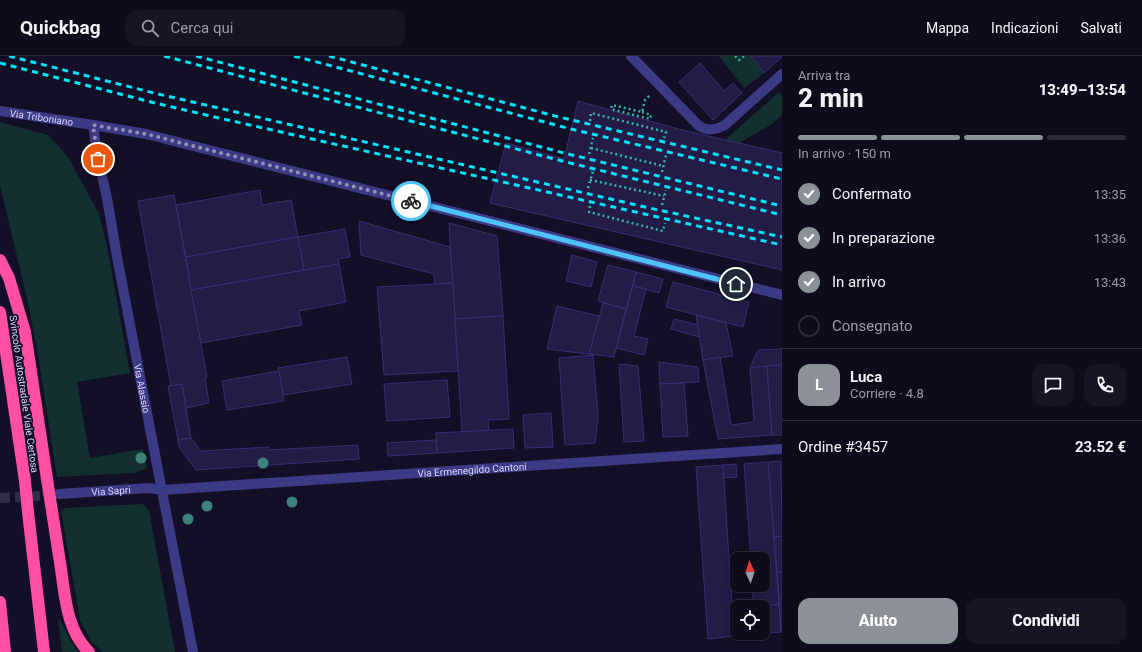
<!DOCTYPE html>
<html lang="it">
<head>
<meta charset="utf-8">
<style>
  body { margin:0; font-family:Roboto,sans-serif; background:#171425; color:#f1f3f6; height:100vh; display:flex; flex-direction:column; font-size:15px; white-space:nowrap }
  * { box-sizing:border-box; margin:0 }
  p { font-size:13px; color:#9b9ba3 }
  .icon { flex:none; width:22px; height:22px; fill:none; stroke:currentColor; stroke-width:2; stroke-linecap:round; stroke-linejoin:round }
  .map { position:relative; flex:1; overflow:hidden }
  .panel { display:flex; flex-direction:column; background:#0e0b1c; width:360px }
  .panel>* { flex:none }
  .needle { width:26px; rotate:357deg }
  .controls { position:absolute; left:730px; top:496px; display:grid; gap:8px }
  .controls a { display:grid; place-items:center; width:40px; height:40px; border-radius:8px; background:#0e0b1c; box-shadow:0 2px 10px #0003,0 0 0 1px #2e2b3b; font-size:20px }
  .pin { position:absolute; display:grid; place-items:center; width:34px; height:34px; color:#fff; margin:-17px; border:2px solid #fff; border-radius:50%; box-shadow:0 1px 4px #0007 }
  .courier { position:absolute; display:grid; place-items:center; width:40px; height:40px; margin:-20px; border:3px solid #4fc3f7; border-radius:50%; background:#fff; color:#222; box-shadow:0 1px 5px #0007 }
  .head em { font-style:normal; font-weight:800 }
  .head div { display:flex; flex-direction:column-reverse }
  .head { display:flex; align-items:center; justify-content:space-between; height:68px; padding:0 16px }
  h1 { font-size:26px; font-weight:800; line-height:30px }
  .bar { display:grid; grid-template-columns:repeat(4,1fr); gap:6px 4px; align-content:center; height:48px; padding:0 16px }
  .bar i { height:5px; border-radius:3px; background:#2e2b3b }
  .bar .on { background:#8c9099 }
  .bar p { grid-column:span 4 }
  .line { display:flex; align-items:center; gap:10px; padding:0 16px; border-top:1px solid #2e2b3b }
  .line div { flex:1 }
  .round { display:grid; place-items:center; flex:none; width:42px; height:42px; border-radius:12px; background:#171425 }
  ol { padding:0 16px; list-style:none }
  li { display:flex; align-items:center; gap:12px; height:44px }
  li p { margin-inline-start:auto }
  li .icon { padding:4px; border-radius:50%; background:#8c9099; color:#fff; stroke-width:4 }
  li:last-child { color:#9b9ba3 }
  li i { width:22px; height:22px; border:2px solid #2e2b3b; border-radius:50% }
  .action { display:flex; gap:8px; margin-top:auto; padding:8px 16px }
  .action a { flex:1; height:46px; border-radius:12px; background:#8c9099; color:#fff; font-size:16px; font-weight:800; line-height:46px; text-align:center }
  .action a+a { background:#171425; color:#f1f3f6 }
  header { display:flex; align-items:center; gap:24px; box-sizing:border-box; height:56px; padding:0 20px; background:#0e0b1c; border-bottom:1px solid #2e2b3b }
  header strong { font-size:19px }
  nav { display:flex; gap:22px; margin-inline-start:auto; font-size:14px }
  .search { width:280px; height:36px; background:#171425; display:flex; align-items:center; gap:10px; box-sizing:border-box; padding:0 14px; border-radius:12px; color:#9b9ba3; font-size:15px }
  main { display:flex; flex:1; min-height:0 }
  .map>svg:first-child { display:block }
</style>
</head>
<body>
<header>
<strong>Quickbag</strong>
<div class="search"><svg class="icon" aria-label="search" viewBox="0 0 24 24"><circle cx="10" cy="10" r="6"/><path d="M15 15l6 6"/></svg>Cerca qui</div>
<nav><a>Mappa</a><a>Indicazioni</a><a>Salvati</a></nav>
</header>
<main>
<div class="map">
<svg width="782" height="596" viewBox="0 0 782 596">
  <rect width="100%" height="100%" fill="#130f26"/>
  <g fill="#12302f">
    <polygon points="719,0 751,0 764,17 744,32"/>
    <polygon points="779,36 782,39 782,59 772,68 739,87 725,84"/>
    <polygon points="0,66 48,79 68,101 99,158 107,190 130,317 77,326 90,402 143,393 147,412 134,417 57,421 37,292 26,238 0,129"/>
    <polygon points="143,448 149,455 175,596 102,596 92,586 80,564 61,454 65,452"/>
    <polygon points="58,563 61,565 70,584 79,596 62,596"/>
  </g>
  <g fill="#241b47" stroke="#3b2d73">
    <polygon points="751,0 782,0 782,1 764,17"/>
    <polygon points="700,7 724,35 733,27 742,37 713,64 679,26"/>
    <polygon points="578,45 682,74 782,97 782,214 490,147 506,87 564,103"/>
    <polygon points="260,134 262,149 291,144 298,181 186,201 176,149"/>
    <polygon points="174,139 207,321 205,322 209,347 186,352 182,328 171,330 138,145"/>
    <polygon points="359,165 450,191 453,227 435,228 434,218 361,199"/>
    <polygon points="449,167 497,180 503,260 455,263"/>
    <polygon points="345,173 350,201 338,203 339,208 304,214 298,181"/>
    <polygon points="298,181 304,214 191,234 186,201"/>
    <polygon points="572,199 597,206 591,231 566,225"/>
    <polygon points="339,208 346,246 299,255 302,269 201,287 191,234"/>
    <polygon points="608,209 636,216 626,253 598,245"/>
    <polygon points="636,216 663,223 659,237 633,230"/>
    <polygon points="673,226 749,246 743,271 666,251"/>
    <polygon points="453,227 458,315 384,319 377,231"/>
    <polygon points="633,230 646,233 634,280 648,283 644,299 616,292"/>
    <polygon points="603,247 626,253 614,301 589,298"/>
    <polygon points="557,250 599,260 589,298 547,293"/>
    <polygon points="696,259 726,267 733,300 703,304"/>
    <polygon points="503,260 509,363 488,364 489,375 462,376 455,263"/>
    <polygon points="674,263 698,269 699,281 671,273"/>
    <polygon points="782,293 782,309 750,312 758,294"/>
    <polygon points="593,299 598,360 595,387 565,389 559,302"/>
    <polygon points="347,301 352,328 283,339 278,312"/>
    <polygon points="720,301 731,369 754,366 750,312 767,310 772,379 718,383 703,304"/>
    <polygon points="659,306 698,311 699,326 660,328"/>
    <polygon points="619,308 638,310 644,385 624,386"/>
    <polygon points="782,309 782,379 772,379 767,310"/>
    <polygon points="279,315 284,345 227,354 222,325"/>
    <polygon points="447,324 450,361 387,365 384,328"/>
    <polygon points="684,327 688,380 663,381 660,328"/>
    <polygon points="182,328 191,382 178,384 168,330"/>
    <polygon points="551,357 553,391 525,392 523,359"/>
    <polygon points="513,373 514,392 437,397 436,377"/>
    <polygon points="191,382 201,395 269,391 269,394 358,389 359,403 196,414 179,391 178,384"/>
    <polygon points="436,384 437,397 388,400 387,387"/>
    <polygon points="781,405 782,480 774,481 768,406"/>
    <polygon points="768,406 779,548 754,551 752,529 763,529 763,503 751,503 744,408"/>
    <polygon points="736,408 737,421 723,422 723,409"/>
    <polygon points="723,409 734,580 708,583 696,411"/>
    <polygon points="782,480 782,516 777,516 774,481"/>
    <polygon points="777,516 782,516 782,541 779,542"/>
    <polygon points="782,541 782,576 781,576 779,542"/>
    <polygon points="779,548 781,576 745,579 744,577 763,577 763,551 756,551"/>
  </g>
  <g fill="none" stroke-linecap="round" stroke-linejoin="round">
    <polyline stroke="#312d47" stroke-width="10" stroke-dasharray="10 5" stroke-linecap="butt" points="0,442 56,439"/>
    <g stroke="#2fb8b0" stroke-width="2.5" stroke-dasharray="2 3" stroke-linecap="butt">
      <polyline points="735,0 739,4 744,0"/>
      <polyline points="642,56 651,59 650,63 611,53 612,49 642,56 645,44 650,39"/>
      <polyline points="590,65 591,57 666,76 664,82"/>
      <polyline points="591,92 663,110"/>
      <polyline points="589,98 593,82"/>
      <polyline points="662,116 666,99"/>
      <polyline points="590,124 664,140"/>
      <polyline points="588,132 593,115"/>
      <polyline points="662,149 666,134"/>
      <polyline points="590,150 589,156 663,175 665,167"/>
    </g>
    <g stroke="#3d3a85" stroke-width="10">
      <path d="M 631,0 L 698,69 C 707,76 716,74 725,69 L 782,18"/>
      <path id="s1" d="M 0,55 L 93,69 L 146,78 L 782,239"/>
      <path id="s2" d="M 93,69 L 98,103 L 107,142 L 117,201 L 193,596"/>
      <path id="s3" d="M 59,438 L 148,432 L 163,434 L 782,393"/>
    </g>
    <g stroke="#ff4fa3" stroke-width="12">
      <polyline points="0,204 9,222 25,276 47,423"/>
      <polyline points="0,256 25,425"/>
      <path d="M 52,455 C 55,474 58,493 61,513 C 65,541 67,575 89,596"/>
      <polyline points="28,456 44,596"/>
      <polyline points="0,546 5,596"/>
    </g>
    <g stroke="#00e5ff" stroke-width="3" stroke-dasharray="6 5" stroke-linecap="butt">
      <polyline points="9,0 154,37 645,151 782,181"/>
      <polyline points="164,0 562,105 782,159"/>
      <polyline points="196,0 564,97 782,150"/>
      <polyline points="294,0 571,73 782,123"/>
      <polyline points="329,0 555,60 782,114"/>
      <polyline points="0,7 151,46 219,62 782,189"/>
    </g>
    <g stroke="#ff4fa3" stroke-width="12">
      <polyline points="47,423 52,455"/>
      <polyline points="25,425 28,456"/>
    </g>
  </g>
  <g fill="#3d827b">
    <circle cx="141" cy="402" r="5.5"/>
    <circle cx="263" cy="407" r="5.5"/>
    <circle cx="292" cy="446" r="5.5"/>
    <circle cx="207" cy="450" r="5.5"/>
    <circle cx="188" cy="463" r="5.5"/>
  </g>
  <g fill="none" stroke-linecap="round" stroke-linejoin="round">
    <polyline stroke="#948fb3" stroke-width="4" stroke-dasharray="0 7.2" points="98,103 93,69 146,78 411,145"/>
    <polyline stroke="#4fc3f7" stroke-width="5" points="411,145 736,228"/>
  </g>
  <g text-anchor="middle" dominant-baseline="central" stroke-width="3.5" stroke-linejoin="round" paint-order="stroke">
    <g font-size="10" fill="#d9d4ff" stroke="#130f26">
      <text stroke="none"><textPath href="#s1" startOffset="42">Via Triboniano</textPath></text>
      <text stroke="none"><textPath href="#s2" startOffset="268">Via Alassio</textPath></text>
      <text transform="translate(24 338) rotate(82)">Svincolo Autostradale Viale Certosa</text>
      <text stroke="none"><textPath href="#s3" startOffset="414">Via Ermenegildo Cantoni</textPath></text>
      <text stroke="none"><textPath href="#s3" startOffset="52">Via Sapri</textPath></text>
    </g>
  </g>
</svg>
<div class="controls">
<a><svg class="needle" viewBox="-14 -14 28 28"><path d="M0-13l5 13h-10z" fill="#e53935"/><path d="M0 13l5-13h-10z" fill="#9b9ba3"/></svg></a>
<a><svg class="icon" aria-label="locate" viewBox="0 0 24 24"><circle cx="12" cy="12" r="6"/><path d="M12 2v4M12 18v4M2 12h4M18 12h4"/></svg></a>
</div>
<div class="pin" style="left:98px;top:103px;background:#ea580c"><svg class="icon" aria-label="bag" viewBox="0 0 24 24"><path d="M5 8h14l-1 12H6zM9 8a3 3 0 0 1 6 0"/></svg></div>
<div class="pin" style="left:736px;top:228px;background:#1f2937"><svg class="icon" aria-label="home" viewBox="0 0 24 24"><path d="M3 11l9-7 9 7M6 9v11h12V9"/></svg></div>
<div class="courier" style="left:411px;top:145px"><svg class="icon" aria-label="bike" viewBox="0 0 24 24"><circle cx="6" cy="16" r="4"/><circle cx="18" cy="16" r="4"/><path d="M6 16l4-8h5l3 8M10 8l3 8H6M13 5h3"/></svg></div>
</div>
<section class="panel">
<div class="head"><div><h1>2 min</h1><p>Arriva tra</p></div><em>13:49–13:54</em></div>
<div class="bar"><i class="on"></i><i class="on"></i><i class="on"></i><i></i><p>In arrivo · 150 m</p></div>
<ol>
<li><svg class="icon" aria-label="check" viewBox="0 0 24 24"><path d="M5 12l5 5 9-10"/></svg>Confermato<p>13:35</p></li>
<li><svg class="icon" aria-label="check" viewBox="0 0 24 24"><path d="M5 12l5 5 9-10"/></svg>In preparazione<p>13:36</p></li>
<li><svg class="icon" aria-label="check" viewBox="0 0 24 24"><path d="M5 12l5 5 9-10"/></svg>In arrivo<p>13:43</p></li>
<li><i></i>Consegnato</li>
</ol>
<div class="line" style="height:72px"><b class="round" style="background:#8c9099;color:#fff">L</b><div><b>Luca</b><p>Corriere · 4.8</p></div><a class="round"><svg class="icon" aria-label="chat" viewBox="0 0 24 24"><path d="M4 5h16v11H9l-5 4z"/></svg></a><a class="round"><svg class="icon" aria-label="phone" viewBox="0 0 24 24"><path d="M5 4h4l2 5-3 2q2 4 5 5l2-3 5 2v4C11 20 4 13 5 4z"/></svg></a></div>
<div class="line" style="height:52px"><div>Ordine #3457</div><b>23.52 €</b></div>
<div class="action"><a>Aiuto</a><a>Condividi</a></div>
</section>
</main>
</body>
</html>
